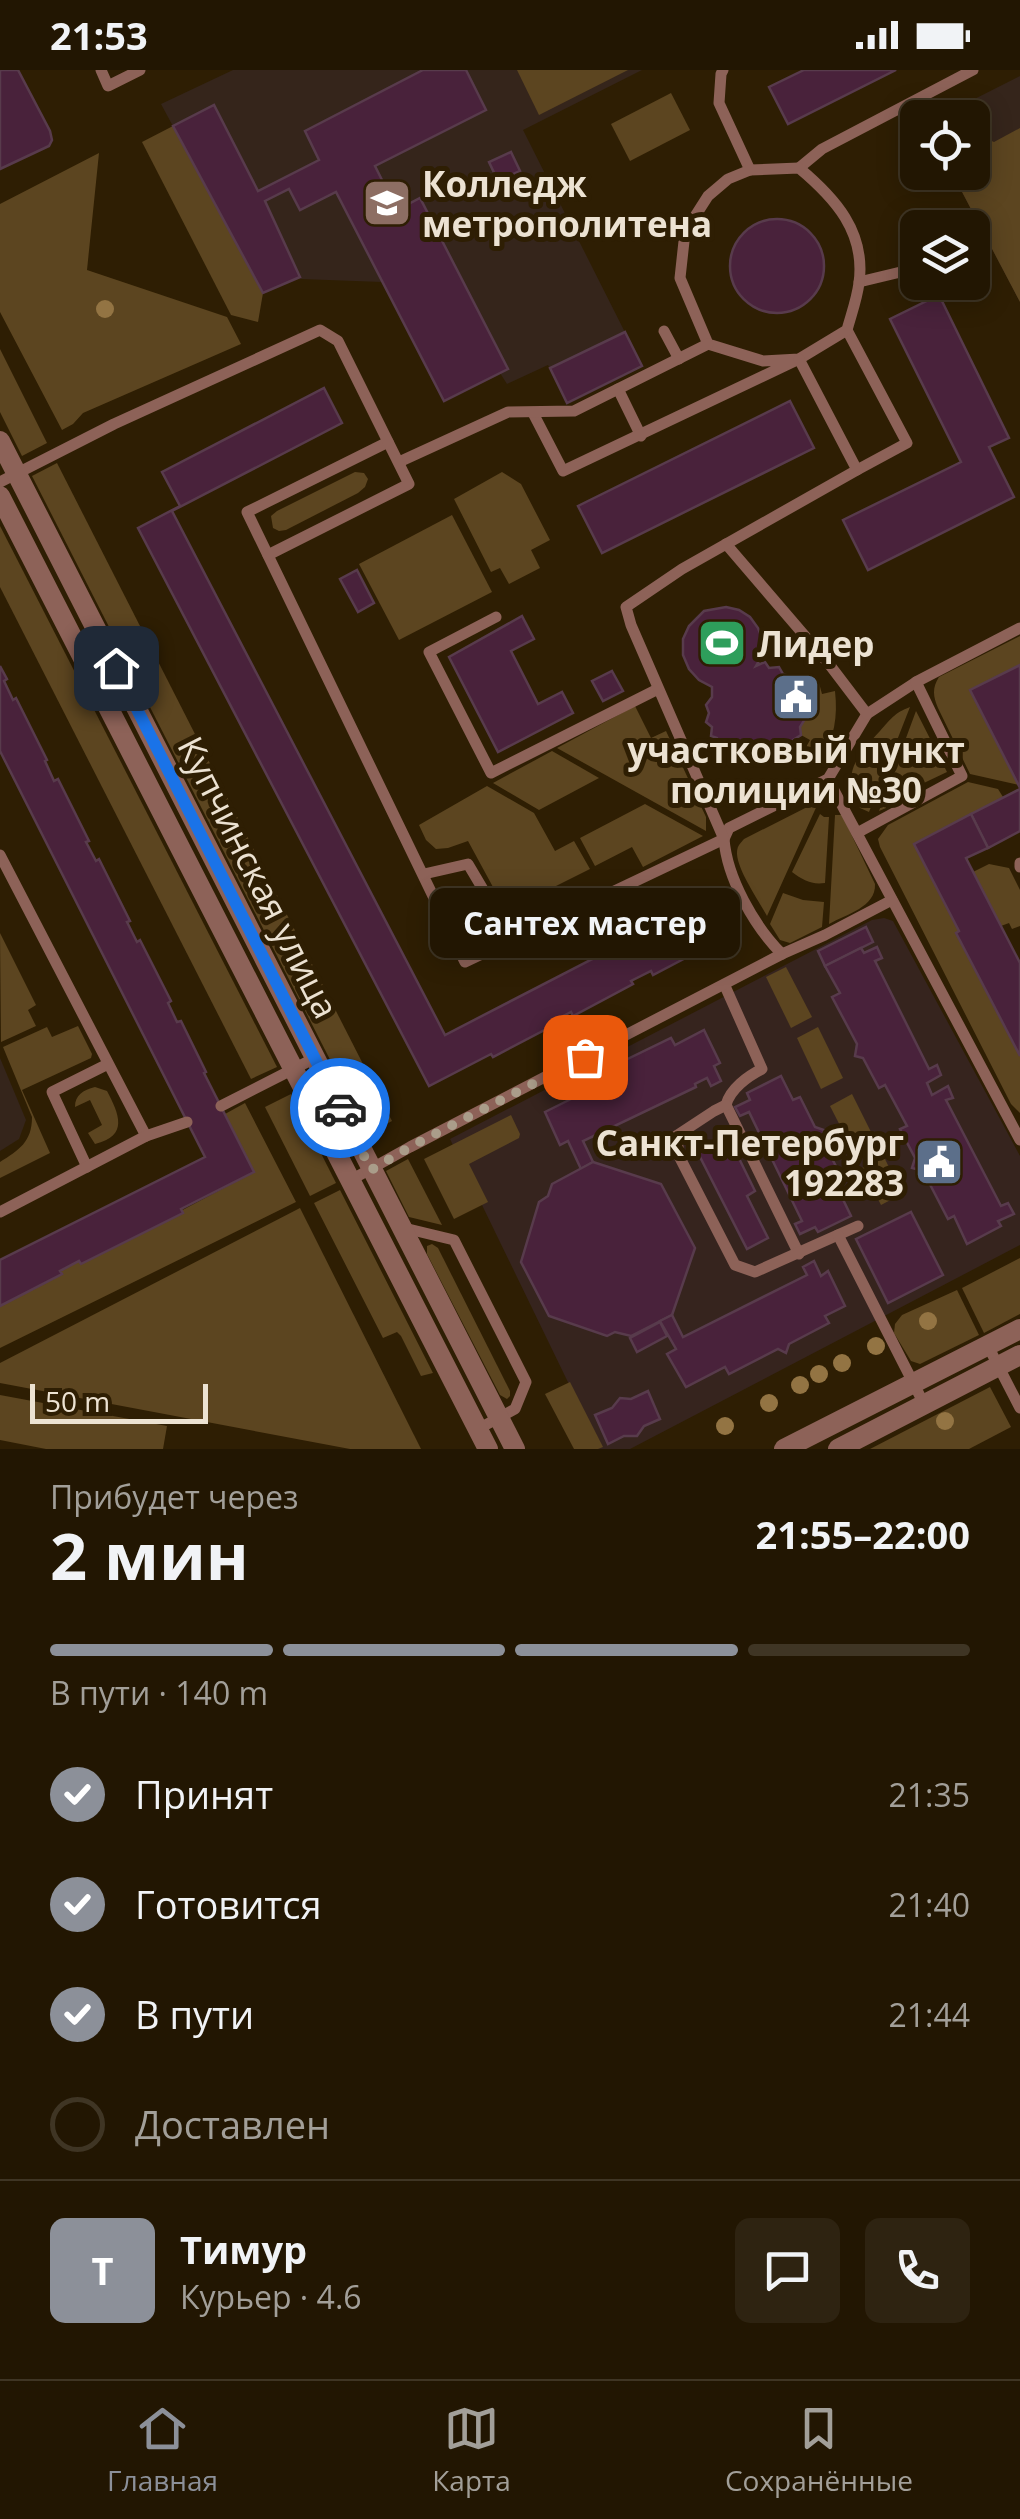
<!DOCTYPE html>
<html lang="ru">
<head>
<meta charset="utf-8">
<style>
  body { margin:0; font-family:"Open Sans",sans-serif; background:#2e2311; color:#f1f3f6; height:100vh; display:flex; flex-direction:column; font-size:38px; white-space:nowrap }
  * { box-sizing:border-box; margin:0 }
  p { font-size:32px; color:#a29f99 }
  .icon { flex:none; width:55px; height:55px; fill:none; stroke:currentColor; stroke-width:2; stroke-linecap:round; stroke-linejoin:round }
  .map { position:relative; height:1379px; overflow:hidden }
  .panel { display:flex; flex-direction:column; background:#221602; flex:1 }
  .panel>* { flex:none }
  .fabs { position:absolute; left:900px; top:30px; display:grid; gap:20px }
  .fabs a { display:grid; place-items:center; width:90px; height:90px; border-radius:15px; background:#221602; box-shadow:0 5px 25px #0003,0 0 0 2px #3f3524; font-size:50px }
  .scale { position:absolute; left:30px; bottom:25px; width:178px; box-sizing:border-box; padding-left:10px; border:5px solid #ece2d2; border-top:0; font-size:28px; line-height:35px; white-space:nowrap; color:#ece2d2; -webkit-text-stroke:8px #2e1e03; paint-order:stroke }
  .pin { position:absolute; display:grid; place-items:center; width:85px; height:85px; color:#fff; margin:-42px; border-radius:20px; box-shadow:0 5px 15px #0006 }
  .courier { position:absolute; display:grid; place-items:center; width:100px; height:100px; margin:-50px; border:8px solid #1a73e8; border-radius:50%; background:#fff; color:#222; box-shadow:0 2px 12px #0007 }
  .bubble { position:absolute; height:70px; border-radius:15px; background:#221602; box-shadow:0 5px 25px #0003,0 0 0 2px #3f3524; font-size:32px; font-weight:700; line-height:70px; text-align:center }
  .headline em { font-style:normal; font-weight:700 }
  .headline div { display:flex; flex-direction:column-reverse }
  .headline { display:flex; align-items:center; justify-content:space-between; height:170px; padding:0 50px }
  h1 { font-size:65px; font-weight:700; line-height:75px }
  .bar { display:grid; grid-template-columns:repeat(4,1fr); gap:15px 10px; align-content:center; height:120px; padding:0 50px }
  .bar i { height:12px; border-radius:8px; background:#3f3524 }
  .bar .active { background:#8c9099 }
  .bar p { grid-column:span 4 }
  .line { display:flex; align-items:center; gap:25px; padding:0 50px; border-top:2px solid #3f3524 }
  .line div { flex:1 }
  .round { display:grid; place-items:center; flex:none; width:105px; height:105px; border-radius:15px; background:#2e2311 }
  ol { padding:0 50px; list-style:none }
  li { display:flex; align-items:center; gap:30px; height:110px }
  li p { margin-inline-start:auto }
  li .icon { padding:10px; border-radius:50%; background:#8c9099; color:#fff; stroke-width:4 }
  li:last-child { color:#a29f99 }
  li i { width:55px; height:55px; border:5px solid #3f3524; border-radius:50% }
  .status { display:flex; justify-content:space-between; align-items:center; height:70px; padding:0 50px; background:#221602; direction:ltr }
  .status svg { height:28px; fill:currentColor }
  .tab-bar { display:flex; justify-content:space-around; align-items:center; height:140px; border-top:2px solid #3f3524; background:#221602; font-size:28px; color:#a29f99 }
  .tab-bar a { display:grid; justify-items:center; gap:5px }
  .tab-bar .active { color:#8c9099 }
  .map>svg:first-child { display:block }
</style>
</head>
<body>
<div class="status"><b>21:53</b><svg viewBox="0 0 49 12"><path d="M0 12V9h3v3zM5 12V6h3v6zM10 12V3h3v9zM15 12V0h3v12zM26 1h20v11H26zM47 4h2v5h-2z"/></svg></div>
<div class="map">
<svg width="1020" height="1379" viewBox="0 0 1020 1379">
  <rect width="100%" height="100%" fill="#2e1e03"/>
  <polygon fill="#36241e" points="884,848 893,851 1020,1086 1020,1175 630,1379 592,1379 598,1374 450,1069 872,850"/>
  <g fill="#35251b">
    <polygon points="233,0 642,0 523,60 642,296 567,333 548,295 507,314 500,303 444,331 382,212 301,209 299,207 263,223 161,34"/>
    <polygon points="1020,6 1020,232 952,103 972,102 972,48 937,48"/>
    <polygon points="0,988 26,1050 19,1069 0,1081"/>
  </g>
  <g fill="#5c4520">
    <polygon points="517,0 628,0 539,45"/>
    <polygon points="671,23 690,60 630,91 611,54"/>
    <polygon points="173,56 263,223 258,252 231,245 142,72"/>
    <polygon points="1020,58 1020,232 952,103 972,102 973,63 994,72"/>
    <polygon points="99,83 87,200 227,247 241,274 83,343 73,354 62,360 0,242 0,134"/>
    <polygon points="0,279 47,373 22,386 0,342"/>
    <polygon points="57,393 392,1051 368,1064 32,406"/>
    <polygon points="355,402 364,403 368,409 365,417 358,423 286,460 279,461 273,458 271,446 277,441"/>
    <polygon points="502,402 521,414 550,470 531,480 540,498 509,514 500,498 491,502 454,429"/>
    <polygon points="452,445 492,522 399,570 359,494"/>
    <polygon points="0,456 277,997 251,1009 0,517"/>
    <path d="M 1020,566 L 1020,595 L 970,620 L 1019,715 L 970,704 L 938,638 C 933,626 932,618 939,607 Z"/>
    <path d="M 793,611 L 819,613 L 822,624 L 835,621 C 838,648 834,666 822,690 L 805,679 L 810,670 L 801,665 L 800,657 L 805,649 L 802,642 L 805,633 L 799,626 L 801,619 L 793,615 Z"/>
    <polygon points="635,636 651,668 666,661 706,747 706,761 557,678"/>
    <path d="M 910,637 L 869,742 L 860,738 C 840,704 857,686 880,661 C 891,649 894,643 910,637 Z"/>
    <polygon points="916,641 947,702 886,731 886,738 879,741"/>
    <polygon points="552,681 599,708 539,740 493,713"/>
    <polygon points="968,712 998,719 1003,727 915,774 959,861 957,864 1020,986 1020,1043 1011,1034 880,777 878,769 888,755"/>
    <polygon points="487,716 534,743 555,781 574,771 590,799 506,841 468,771 448,778 436,779 426,770 419,755"/>
    <path d="M 819,731 L 767,846 C 759,831 738,801 737,784 C 737,776 739,775 744,769 Z"/>
    <polygon points="645,734 703,766 643,797 632,777 595,796 580,768"/>
    <path d="M 820,744 L 824,747 L 829,747 L 825,813 C 811,815 803,810 792,802 Z"/>
    <path d="M 835,745 L 842,745 L 875,814 C 876,837 847,844 829,854 Z"/>
    <polygon points="989,794 1009,798 1020,820 1020,856 1012,859 1009,853 1001,856 973,802"/>
    <polygon points="783,823 803,830 824,832 822,857 790,873 780,870 770,854"/>
    <polygon points="0,863 36,935 28,940 36,956 1,972"/>
    <polygon points="786,897 812,947 791,958 766,907"/>
    <path d="M 78,956 L 92,984 L 91,988 L 22,1020 L 50,1083 L 0,1108 L 0,1092 C 19,1080 32,1072 32,1047 L 3,977 L 47,957 L 52,967 Z"/>
    <polygon points="818,957 843,1008 821,1019 797,968"/>
    <path d="M 95,1017 L 107,1021 C 119,1044 129,1066 95,1074 L 88,1063 L 102,1055 L 90,1030 L 75,1037 C 75,1025 83,1020 95,1017 Z"/>
    <polygon points="291,1024 336,1113 310,1126 265,1037"/>
    <polygon points="852,1024 874,1068 852,1079 830,1036"/>
    <polygon points="245,1033 296,1132 0,1278 0,1236 61,1205 60,1201 79,1191 81,1194 254,1102 225,1044"/>
    <polygon points="511,1045 520,1064 519,1068 469,1094 488,1132 454,1149 424,1089"/>
    <polygon points="884,1087 902,1124 881,1135 862,1098"/>
    <polygon points="408,1089 442,1155 409,1147 386,1101"/>
    <polygon points="340,1120 433,1303 421,1306 401,1266 397,1262 383,1268 314,1133"/>
    <polygon points="300,1138 421,1379 350,1379 0,1313 0,1293"/>
    <polygon points="432,1174 438,1178 510,1321 510,1326 507,1329 500,1325 427,1184 427,1176"/>
    <polygon points="1020,1188 1020,1244 984,1263 962,1218"/>
    <polygon points="957,1220 979,1265 920,1294 911,1291 894,1263 895,1254 902,1245"/>
    <polygon points="570,1312 603,1377 598,1379 574,1379 545,1324"/>
    <polygon points="990,1317 1011,1357 969,1379 870,1379"/>
    <polygon points="0,1325 167,1356 163,1379 46,1379 0,1370"/>
  </g>
  <g fill="#49223b" stroke="#583b4c" stroke-width="2.5">
    <polygon points="0,0 18,0 50,61 52,70 49,76 0,99"/>
    <polygon points="423,0 466,0 486,40 375,96 397,140 420,128 508,299 444,331 336,122 300,140 289,119 265,131 300,207 263,223 173,56 214,35 258,121 319,90 305,61"/>
    <polygon points="804,0 896,0 788,54 769,17"/>
    <polygon points="511,82 520,101 498,111 489,92"/>
    <circle cx="777" cy="196" r="47"/>
    <polygon points="939,225 1009,368 989,377 1014,427 868,500 843,450 961,392 890,249"/>
    <polygon points="625,262 642,296 567,333 550,298"/>
    <polygon points="324,318 342,353 172,441 445,965 705,831 723,863 712,869 714,873 653,905 651,901 631,911 633,914 573,946 571,942 552,952 554,955 493,987 491,984 429,1016 138,458 180,436 162,402"/>
    <polygon points="790,331 814,378 602,483 578,436"/>
    <polygon points="357,500 374,533 358,542 340,509"/>
    <polygon points="726,537 739,540 750,547 758,558 763,571 763,584 756,596 765,592 769,598 779,597 783,604 792,607 793,615 801,619 799,626 805,633 802,642 805,649 800,657 801,665 793,670 792,677 782,680 778,687 770,686 764,692 756,689 748,692 741,686 732,687 729,680 720,678 717,668 711,666 712,657 706,652 709,643 706,635 712,627 712,617 699,610 689,599 683,585 683,569 689,556 704,541"/>
    <polygon points="522,546 534,569 511,581 538,634 562,622 573,643 498,682 449,587"/>
    <polygon points="1020,595 1020,718 970,620"/>
    <polygon points="0,596 7,609 4,611 13,630 16,628 47,690 45,691 54,711 58,709 89,771 86,772 96,791 99,789 130,851 127,852 137,872 140,870 171,931 168,933 177,952 181,951 206,1002 204,1003 254,1102 181,1139 183,1143 81,1194 79,1191 60,1201 62,1204 0,1236 0,1190 205,1087 0,681"/>
    <polygon points="612,601 623,621 603,631 592,611"/>
    <polygon points="1020,719 1020,761 988,778 971,744"/>
    <polygon points="971,744 988,778 966,788 1020,893 1020,986 956,863 959,861 914,774"/>
    <polygon points="477,819 488,841 478,846 467,823"/>
    <polygon points="866,857 873,872 825,896 818,881"/>
    <polygon points="877,877 882,888 875,891 929,999 937,995 941,1005 927,1013 932,1025 948,1016 953,1028 946,1030 1001,1136 1008,1133 1014,1144 998,1151 1001,1156 967,1174 954,1146 948,1149 923,1101 912,1098 915,1088 900,1059 907,1056 885,1015 879,1018 863,988 855,986 857,974 832,927 840,923 825,896 861,878 864,883"/>
    <polygon points="704,960 720,993 714,996 721,1011 711,1016 707,1008 695,1014 696,1017 583,1071 593,1092 581,1099 568,1071 560,1075 545,1042 575,1027 570,1017 671,968 675,975"/>
    <polygon points="781,1006 793,1030 800,1027 815,1057 824,1060 822,1069 842,1108 834,1111 851,1146 818,1162 815,1157 800,1164 795,1154 802,1151 749,1042 740,1046 735,1037 750,1030 747,1023"/>
    <polygon points="728,1066 755,1121 747,1126 768,1168 747,1179 697,1081"/>
    <polygon points="593,1092 661,1114 695,1178 672,1245 631,1266 615,1262 607,1266 549,1246 521,1192 539,1132 548,1126 552,1114"/>
    <polygon points="911,1142 943,1205 888,1233 856,1169"/>
    <polygon points="814,1191 821,1206 828,1201 845,1236 825,1246 829,1253 789,1274 786,1283 778,1279 729,1304 725,1297 686,1317 667,1284 676,1279 660,1251 672,1245 683,1267 807,1205 803,1197"/>
    <polygon points="660,1252 667,1266 637,1282 630,1268"/>
    <polygon points="648,1321 660,1349 644,1356 637,1366 624,1366 608,1374 595,1345 612,1338 620,1328 631,1329"/>
  </g>
  <g fill="none" stroke-linecap="round" stroke-linejoin="round">
    <g stroke="#8d6258" stroke-width="11">
      <polyline points="101,0 108,16 140,0"/>
      <polyline points="723,0 721,4 719,33 750,100"/>
      <polyline points="799,98 822,79 973,0"/>
      <polyline points="859,212 909,200 918,200"/>
      <polyline points="847,260 907,373 857,400"/>
      <polyline points="664,261 679,289"/>
      <polyline points="618,319 641,366"/>
      <path d="M 533,343 L 563,401 L 799,289 L 847,260 C 851,245 857,229 859,213 C 866,162 835,128 799,98 L 750,100 L 728,109 L 708,126 L 685,162 L 680,208 L 708,274 L 763,291 L 799,289"/>
      <polyline points="388,372 247,442 465,892 724,769 729,758 828,709 867,644 916,612 1020,558"/>
      <polyline points="399,392 508,342 574,341 708,274"/>
      <polyline points="0,412 114,354 320,260 338,271 409,414 268,485"/>
      <polyline points="726,474 829,594 867,644"/>
      <polyline points="496,547 429,582 491,703 658,619"/>
      <polyline points="828,709 1020,1070"/>
      <polyline points="857,763 962,706 916,612"/>
      <polyline points="0,785 146,1066"/>
      <polyline points="1020,793 1020,797"/>
      <polyline points="424,804 468,794 513,870"/>
      <path d="M 782,884 C 754,856 727,808 724,769 L 631,555 L 626,537 L 682,499 L 857,400 L 799,289"/>
      <path d="M 725,916 L 762,999 C 748,1006 730,1019 726,1035 L 799,1184"/>
      <polyline points="726,1035 714,1041 676,1066 680,1088 735,1195 755,1202 858,1156"/>
      <polyline points="221,1036 315,988"/>
      <polyline points="87,1097 52,1022 108,994"/>
      <polyline points="349,1111 410,1077 782,884 825,865 892,830"/>
      <polyline points="0,1142 146,1066 187,1052"/>
      <polyline points="400,1157 454,1170 526,1312 515,1339 478,1359"/>
      <polyline points="838,1165 924,1334"/>
      <polyline points="988,1276 1020,1338"/>
    </g>
    <g stroke="#8d6258" stroke-width="20">
      <polyline points="0,371 515,1379"/>
      <polyline points="0,426 488,1379"/>
    </g>
    <g stroke="#8d6258" stroke-width="20">
      <polyline points="784,1379 1020,1259"/>
      <polyline points="838,1379 1020,1285"/>
    </g>
  </g>
  <g fill="#937443">
    <circle cx="105" cy="239" r="9"/>
    <circle cx="928" cy="1251" r="9"/>
    <circle cx="876" cy="1276" r="9"/>
    <circle cx="842" cy="1293" r="9"/>
    <circle cx="819" cy="1304" r="9"/>
    <circle cx="800" cy="1315" r="9"/>
    <circle cx="769" cy="1333" r="9"/>
    <circle cx="945" cy="1351" r="9"/>
    <circle cx="725" cy="1356" r="9"/>
  </g>
  <g fill="none" stroke-linecap="round" stroke-linejoin="round">
    <polyline stroke="#aa9d8a" stroke-width="10" stroke-dasharray="0 18" points="340,1038 371,1100 410,1077 585,987"/>
    <polyline stroke="#1a73e8" stroke-width="12" points="116,598 340,1038"/>
  </g>
  <defs>
    <g id="university-square" transform="scale(2.5)"><rect x="-9" y="-9" width="18" height="18" rx="4" fill="#8d6e63" stroke="#2e1e03"/><path d="M0-5L7-2L0 1L-7-2ZM-4 1L0 2.5L4 1V4Q0 6-4 4Z" fill="#fff"/></g>
    <g id="stadium-square" transform="scale(2.5)"><rect x="-9" y="-9" width="18" height="18" rx="4" fill="#2e9e5b" stroke="#2e1e03"/><path d="M0-5a6.5 5 0 1 0 0 10a6.5 5 0 1 0 0-10ZM-3.5-1.8h7v3.6h-7Z" fill="#fff"/></g>
    <g id="civic-square" transform="scale(2.5)"><rect x="-9" y="-9" width="18" height="18" rx="4" fill="#5c6f8a" stroke="#2e1e03"/><path d="M-.6-6.5H3V-4.5H.6V-3L4-1V1h2V6H-6V1h2V-1L-.6-3ZM-1.2 2.5V6h2.4V2.5Z" fill="#fff"/></g>
  </defs>
  <g fill-rule="evenodd">
    <use href="#university-square" x="387" y="133"/>
    <use href="#stadium-square" x="722" y="573"/>
    <use href="#civic-square" x="796" y="627"/>
    <use href="#civic-square" x="939" y="1092"/>
  </g>
  <g text-anchor="middle" dominant-baseline="central" stroke-width="10" stroke-linejoin="round" paint-order="stroke">
    <g font-size="35" font-weight="bold" fill="#ece2d2" stroke="#2e1e03" text-anchor="start">
      <text x="422" y="113">Колледж<tspan x="422" dy="40">метрополитена</tspan></text>
      <text x="757" y="573">Лидер</text>
      <text x="796" y="679" text-anchor="middle">участковый пункт<tspan x="796" dy="40">полиции №30</tspan></text>
      <text x="904" y="1072" text-anchor="end">Санкт-Петербург<tspan x="904" dy="40">192283</tspan></text>
    </g>
    <g font-size="35" fill="#ece2d2" stroke="#2e1e03">
      <text transform="translate(259 807) rotate(63)">Купчинская улица</text>
    </g>
  </g>
</svg>
<div class="fabs">
<a><svg class="icon" aria-label="locate" viewBox="0 0 24 24"><circle cx="12" cy="12" r="6"/><path d="M12 2v4M12 18v4M2 12h4M18 12h4"/></svg></a>
<a><svg class="icon" aria-label="layers" viewBox="0 0 24 24"><path d="M12 4l9 5-9 5-9-5zM3 14l9 5 9-5"/></svg></a>
</div>
<div class="scale">50 m</div>
<div class="pin" style="left:585px;top:987px;background:#ea580c"><svg class="icon" aria-label="bag" viewBox="0 0 24 24"><path d="M5 8h14l-1 12H6zM9 8a3 3 0 0 1 6 0"/></svg></div>
<div class="pin" style="left:116px;top:598px;background:#1f2937"><svg class="icon" aria-label="home" viewBox="0 0 24 24"><path d="M3 11l9-7 9 7M6 9v11h12V9"/></svg></div>
<div class="courier" style="left:340px;top:1038px"><svg class="icon" aria-label="car" viewBox="0 0 24 24"><path d="M5 17H2v-5l4-1 3-4h7l3 4 3 1v5h-3M9 17h6M6 11h13"/><circle cx="7" cy="17" r="2"/><circle cx="17" cy="17" r="2"/></svg></div>
<div class="bubble" style="left:430px;top:818px;width:310px">Сантех мастер</div>
</div>
<section class="panel">
<div class="headline"><div><h1>2 мин</h1><p>Прибудет через</p></div><em>21:55–22:00</em></div>
<div class="bar"><i class="active"></i><i class="active"></i><i class="active"></i><i></i><p>В пути · 140 m</p></div>
<ol>
<li><svg class="icon" aria-label="check" viewBox="0 0 24 24"><path d="M5 12l5 5 9-10"/></svg>Принят<p>21:35</p></li>
<li><svg class="icon" aria-label="check" viewBox="0 0 24 24"><path d="M5 12l5 5 9-10"/></svg>Готовится<p>21:40</p></li>
<li><svg class="icon" aria-label="check" viewBox="0 0 24 24"><path d="M5 12l5 5 9-10"/></svg>В пути<p>21:44</p></li>
<li><i></i>Доставлен</li>
</ol>
<div class="line" style="height:180px"><b class="round" style="background:#8c9099;color:#fff">Т</b><div><b>Тимур</b><p>Курьер · 4.6</p></div><a class="round"><svg class="icon" aria-label="chat" viewBox="0 0 24 24"><path d="M4 5h16v11H9l-5 4z"/></svg></a><a class="round"><svg class="icon" aria-label="phone" viewBox="0 0 24 24"><path d="M5 4h4l2 5-3 2q2 4 5 5l2-3 5 2v4C11 20 4 13 5 4z"/></svg></a></div>
</section>
<nav class="tab-bar">
<a class="active"><svg class="icon" aria-label="home" viewBox="0 0 24 24"><path d="M3 11l9-7 9 7M6 9v11h12V9"/></svg>Главная</a>
<a><svg class="icon" aria-label="map" viewBox="0 0 24 24"><path d="M3 6l6-2 6 2 6-2v14l-6 2-6-2-6 2zM9 4v14M15 6v14"/></svg>Карта</a>
<a><svg class="icon" aria-label="saved" viewBox="0 0 24 24"><path d="M7 4h10v16l-5-4-5 4z"/></svg>Сохранённые</a>
</nav>
</body>
</html>
